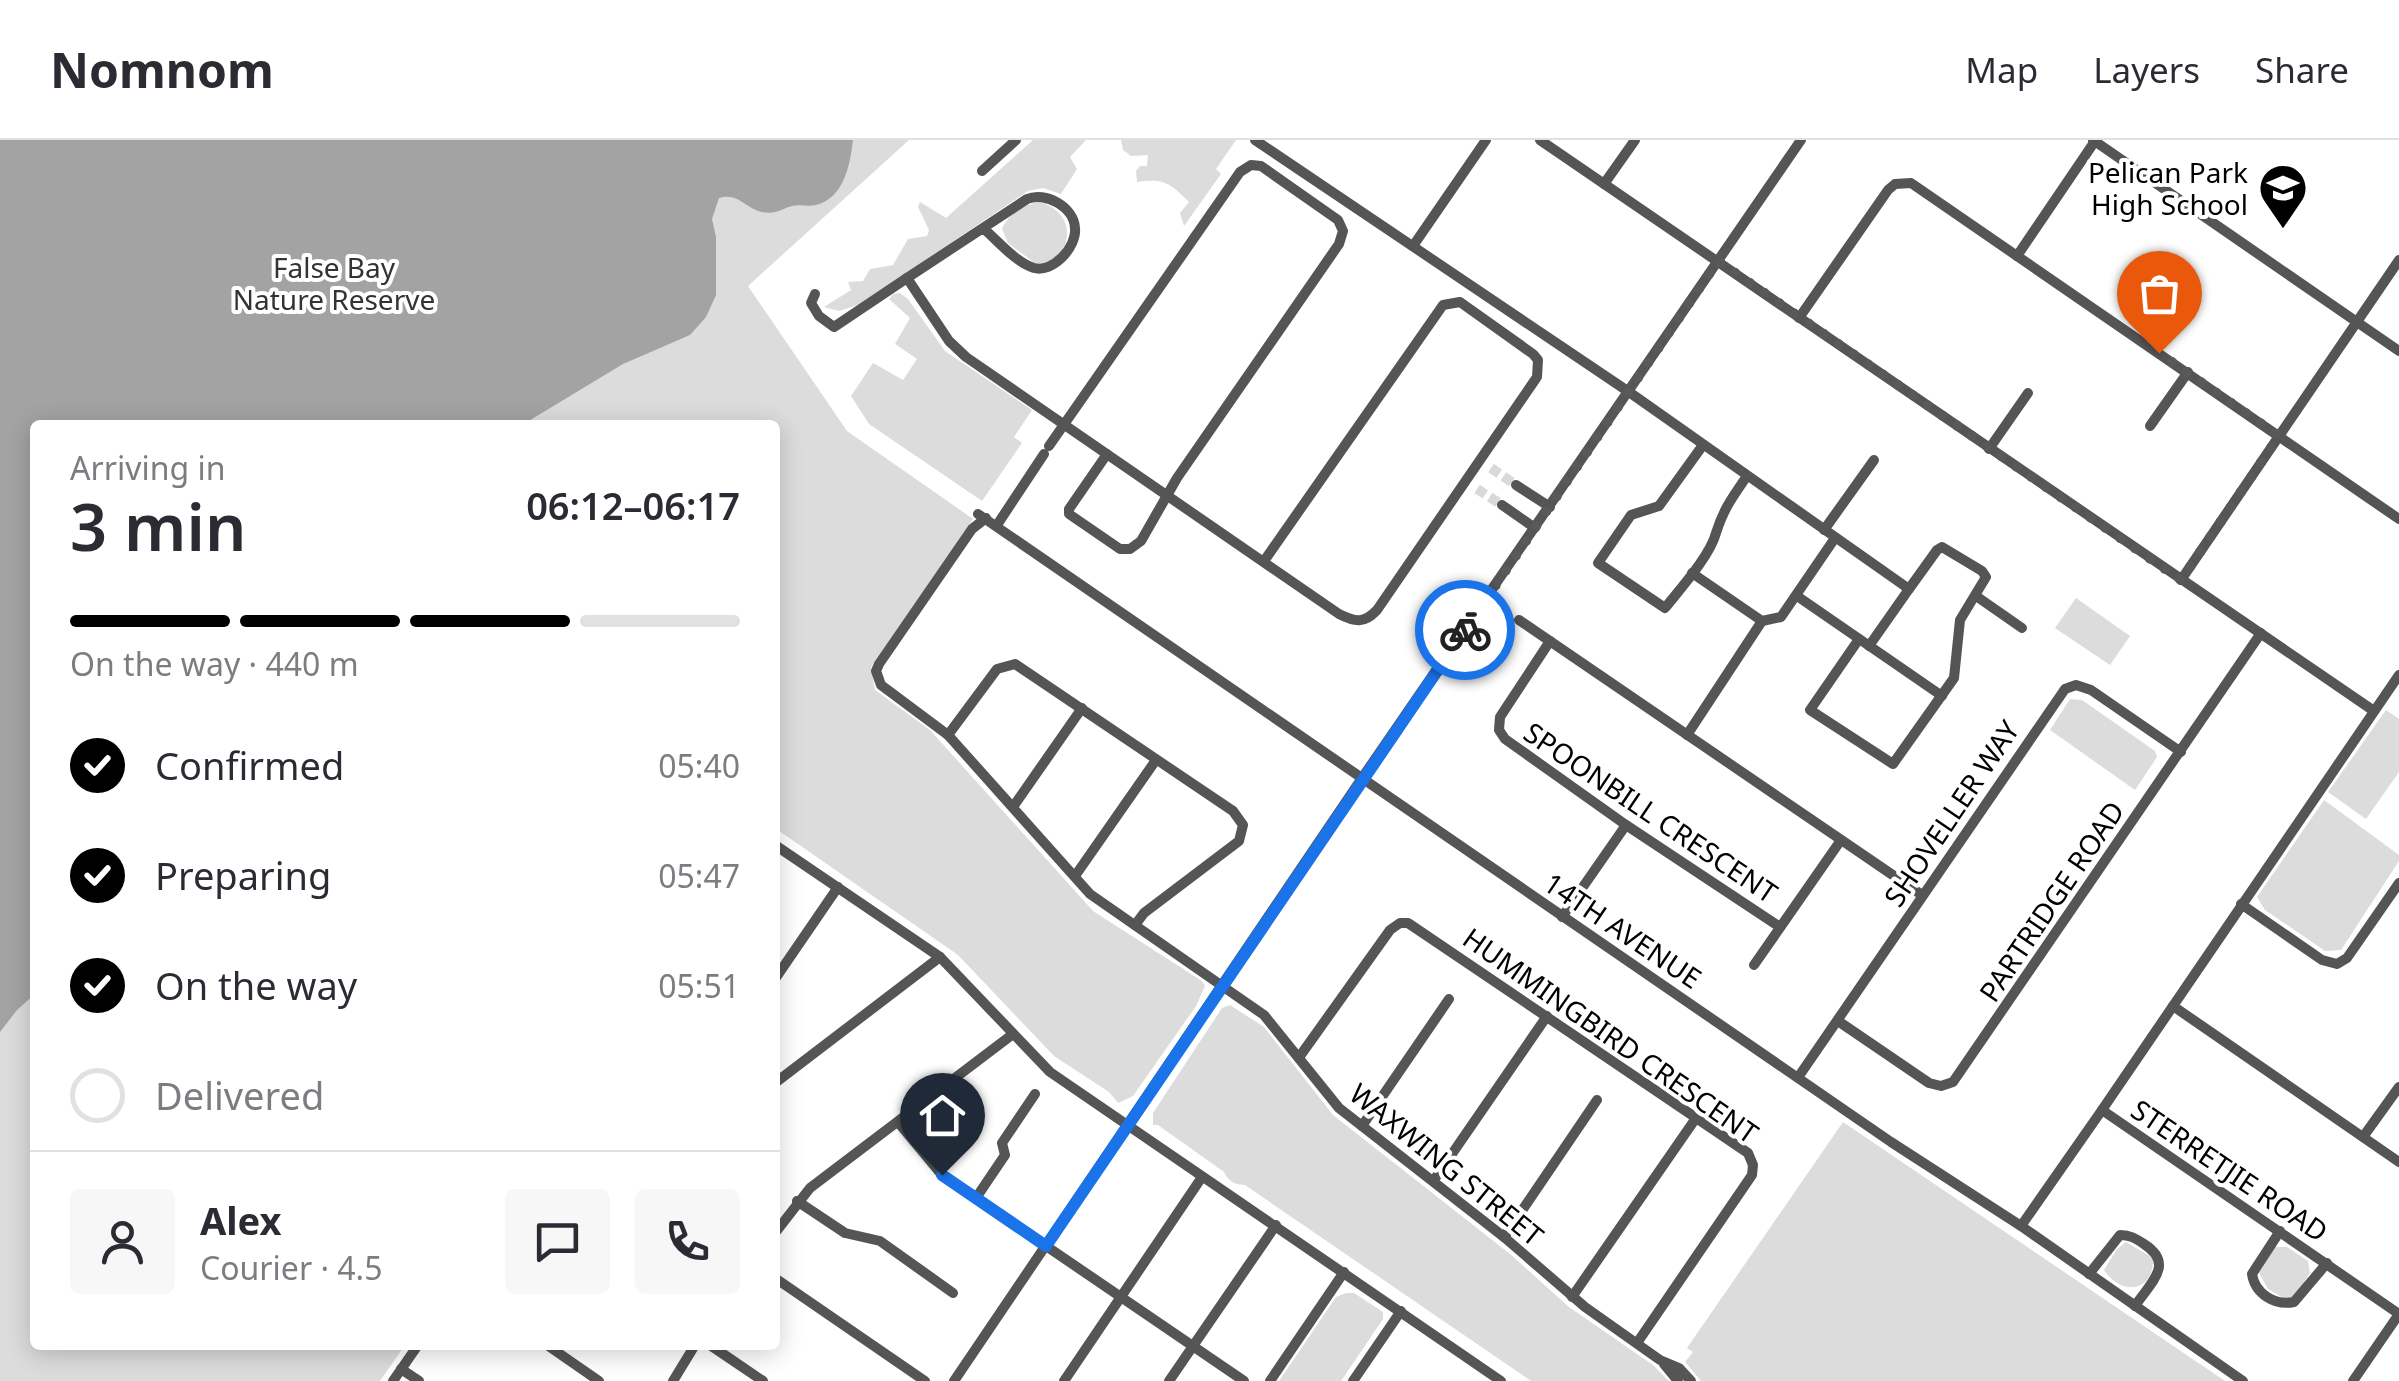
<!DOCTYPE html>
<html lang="en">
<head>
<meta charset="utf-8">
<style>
  body { margin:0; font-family:"Noto Sans",sans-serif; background:#f7f7f7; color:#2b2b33; height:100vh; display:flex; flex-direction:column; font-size:38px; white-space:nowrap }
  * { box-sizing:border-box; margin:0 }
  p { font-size:32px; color:#7c7c81 }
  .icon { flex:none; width:55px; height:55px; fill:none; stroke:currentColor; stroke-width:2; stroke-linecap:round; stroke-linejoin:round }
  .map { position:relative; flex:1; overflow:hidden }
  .drawer { position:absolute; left:30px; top:280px; width:750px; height:930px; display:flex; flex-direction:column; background:#fff; border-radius:10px; box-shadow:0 5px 25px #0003 }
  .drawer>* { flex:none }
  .pin { position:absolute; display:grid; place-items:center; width:85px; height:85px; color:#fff; margin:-102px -42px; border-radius:50% 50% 50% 0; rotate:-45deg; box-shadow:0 0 10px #0007 }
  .pin .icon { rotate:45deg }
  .courier { position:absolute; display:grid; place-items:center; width:100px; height:100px; margin:-50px; border:8px solid #1a73e8; border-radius:50%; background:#fff; color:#222; box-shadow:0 2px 12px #0007 }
  .overview em { font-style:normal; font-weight:600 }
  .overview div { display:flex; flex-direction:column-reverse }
  .overview { display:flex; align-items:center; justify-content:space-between; height:170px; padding:0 40px }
  h1 { font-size:65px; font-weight:600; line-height:75px }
  .bar { display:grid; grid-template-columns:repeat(4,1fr); gap:15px 10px; align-content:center; height:120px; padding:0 40px }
  .bar i { height:12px; border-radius:8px; background:#e1e1e2 }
  .bar .active { background:#000 }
  .bar p { grid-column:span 4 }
  .line { display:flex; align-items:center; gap:25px; padding:0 40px; border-top:2px solid #e1e1e2 }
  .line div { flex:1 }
  .round { display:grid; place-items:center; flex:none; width:105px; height:105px; border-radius:10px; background:#f7f7f7 }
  ol { padding:0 40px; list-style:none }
  li { display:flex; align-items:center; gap:30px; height:110px }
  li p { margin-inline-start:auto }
  li .icon { padding:10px; border-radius:50%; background:#000; color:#fff; stroke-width:4 }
  li:last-child { color:#7c7c81 }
  li i { width:55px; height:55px; border:5px solid #e1e1e2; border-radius:50% }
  header { display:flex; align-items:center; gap:60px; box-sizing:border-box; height:140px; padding:0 50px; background:#fff; border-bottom:2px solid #e1e1e2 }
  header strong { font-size:48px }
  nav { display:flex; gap:55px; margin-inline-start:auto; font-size:35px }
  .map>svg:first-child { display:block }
</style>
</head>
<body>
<header>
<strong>Nomnom</strong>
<nav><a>Map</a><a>Layers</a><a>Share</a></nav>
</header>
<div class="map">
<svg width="2399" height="1241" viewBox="0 0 2399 1241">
  <rect width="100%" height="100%" fill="#fff"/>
  <g fill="#dcdcdc">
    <polygon points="0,0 909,0 748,146 847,291 973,379 871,527 875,550 930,590 1093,771 1202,841 1205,846 1196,866 1133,956 1118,963 1109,952 1054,916 958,815 775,688 775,285 35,285 35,1205 405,1205 380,1241 0,1241"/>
    <polygon points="1033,0 1086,0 1070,17 1077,29 1061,54 1043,48 1028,51 858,165 839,171 824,167 851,150 848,142 863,141 870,129 893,125 908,99 927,96 929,90 918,67 920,62 946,78"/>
    <path d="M 1121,0 L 1236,0 L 1216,29 L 1221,34 L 1184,86 L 1180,73 L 1189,62 C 1170,44 1166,38 1137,42 L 1136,31 L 1140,26 L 1147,26 L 1148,15 L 1131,16 L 1123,10 Z"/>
    <path d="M 1040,62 C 1082,75 1071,122 1036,124 L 1008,103 L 1002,89 C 1007,75 1026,63 1040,62 Z"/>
    <polygon points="900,153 908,159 945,211 1032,270 1014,297 1022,303 982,361 869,284 851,256 873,223 903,240 917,219 895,204 910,178 889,159 893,154"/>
    <polygon points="2076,458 2130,496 2110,525 2055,488"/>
    <polygon points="2070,559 2082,560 2155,611 2157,617 2135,650 2050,590"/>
    <polygon points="2386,570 2399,579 2399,632 2366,679 2328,652"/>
    <polygon points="2324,660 2399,715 2399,721 2341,810 2325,811 2265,770 2257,757"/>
    <path d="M 1230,865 L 1264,887 L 1333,975 L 1510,1114 L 1569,1167 L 1653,1225 L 1669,1241 L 1531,1241 L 1245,1045 C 1235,1045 1228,1041 1224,1032 L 1158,985 L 1153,985 L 1153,973 L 1222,868 Z"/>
    <polygon points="1843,982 2225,1241 1701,1241 1685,1222 1693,1212 1687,1208"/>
    <path d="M 2126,1102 L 2153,1118 C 2154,1152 2122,1157 2104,1130 L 2117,1109 Z"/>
    <polygon points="2275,1107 2287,1107 2308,1121 2310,1133 2295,1156 2285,1159 2268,1149 2259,1133"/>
    <polygon points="1346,1153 1354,1153 1383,1172 1383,1179 1341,1241 1279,1241 1336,1157"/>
  </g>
  <path fill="#a3a3a3" d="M 0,0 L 853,0 C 850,25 844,58 816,65 C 808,67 800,64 792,66 C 781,69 776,75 762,72 C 745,68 738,52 719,58 L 712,79 L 716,97 L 716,155 L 706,177 L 690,195 L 623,224 L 522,285 L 35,285 L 35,854 L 17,870 L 0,892 Z"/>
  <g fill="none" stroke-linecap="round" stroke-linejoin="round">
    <g stroke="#d9d9d9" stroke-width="10" stroke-dasharray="10 5" stroke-linecap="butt">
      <polyline points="1491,328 1516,345"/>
      <polyline points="1477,349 1502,365"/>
    </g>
    <g stroke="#555" stroke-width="10">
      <polyline points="1255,0 1629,252 1909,449 1869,506"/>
      <polyline points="1540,0 2374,571"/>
      <polyline points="2093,0 2399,211"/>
      <polyline points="982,31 1016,0"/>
      <polyline points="1604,44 1635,0"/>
      <path d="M 983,88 C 997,100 1015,122 1034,128 C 1053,133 1077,107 1075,88 C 1074,67 1045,51 1027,59 L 907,138 L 949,201 L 966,217 L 1339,474 C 1355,482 1364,484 1377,470 L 1537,237 L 1538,220 L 1533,214 L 1460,162 L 1443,165 L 1264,421"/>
      <polyline points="1413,106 1486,0"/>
      <polyline points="2017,116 2095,1"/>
      <polyline points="815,154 811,163 819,176 834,187 907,138"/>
      <polyline points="1799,178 1888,50 1895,44 1911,43 2399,379"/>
      <polyline points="2150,286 2188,232"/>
      <path d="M 1703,305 L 1659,366 L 1631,375 L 1598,423 L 1665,468 C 1680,449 1710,416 1716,393 C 1724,368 1732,358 1747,336"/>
      <polyline points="1049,306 1240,32 1251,25 1261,26 1338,80 1343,91 1339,104 1177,338 1141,401 1130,409 1120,409 1069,374 1069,369 1107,314"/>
      <polyline points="1989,309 2028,253"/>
      <polyline points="1516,345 1550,367"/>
      <polyline points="1502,365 1535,388"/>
      <polyline points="978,374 1891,1002 2021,1086 2243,1241"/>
      <polyline points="986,378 972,389 879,524 876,531 881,545 948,595 1090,754 1264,875 1339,968 1504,1097 1585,1167 1660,1220 1679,1228 1691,1241"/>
      <polyline points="997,385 1044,314"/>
      <polyline points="1824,390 1874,320"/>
      <polyline points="1692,433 1762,481 1781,477 1835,398"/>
      <polyline points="2181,440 2399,120"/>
      <polyline points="1797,456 1942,556"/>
      <polyline points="1976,456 2022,488"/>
      <polyline points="1519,480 1922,755"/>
      <polyline points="1859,499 1810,570 1893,624 1954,538 1960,480 1986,437 1982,431 1942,407 1937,410 1909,449"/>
      <polyline points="1550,501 1500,577 1499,590 1505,599 1626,685 1780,787"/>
      <polyline points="2399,535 2173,866 2399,1022"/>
      <polyline points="948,595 997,529 1015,524 1233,671 1243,685 1239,701 1144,773 1135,785"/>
      <polyline points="1687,595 1762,481"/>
      <polyline points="1013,667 1082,568"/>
      <polyline points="775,705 940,817 1050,932 1501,1241"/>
      <polyline points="1075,736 1156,620"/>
      <polyline points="2241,764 2322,820 2337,824 2347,818 2399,743"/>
      <polyline points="1562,777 1626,685"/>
      <polyline points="1754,825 1841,700"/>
      <polyline points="775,839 838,747"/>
      <polyline points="1838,881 1929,943 1941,946 1953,942 2261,493"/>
      <polyline points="1300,916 1390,790 1400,783 1408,783 1748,1013 1753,1025 1752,1035 1637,1203"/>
      <polyline points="1799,936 2065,549 2076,545 2091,550 2181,612"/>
      <polyline points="775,943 940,817"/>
      <polyline points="2102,970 2173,866"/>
      <polyline points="898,982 942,1035 1244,1241"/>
      <polyline points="1362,986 1449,859"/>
      <polyline points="2363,997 2399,947"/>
      <polyline points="1434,1040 1547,876"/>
      <polyline points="976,1058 1005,1015 1002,1003 1035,954"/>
      <polyline points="797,1061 845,1093 880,1101 953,1153"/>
      <polyline points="2021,1086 2102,970 2399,1174"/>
      <path d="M 2280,1091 L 2252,1134 C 2255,1154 2275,1166 2294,1162 L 2327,1123"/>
      <polyline points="775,1093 810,1048 1013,894"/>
      <polyline points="1504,1097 1597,960"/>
      <path d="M 2089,1134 L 2120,1095 C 2130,1095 2135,1098 2144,1104 C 2175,1124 2151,1142 2135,1166"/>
      <polyline points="775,1138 925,1241"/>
      <polyline points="1572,1157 1696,978"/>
      <polyline points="547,1205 599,1241"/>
      <polyline points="710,1205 763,1241"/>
      <polyline points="1664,1224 1678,1241"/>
      <polyline points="401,1229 419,1241"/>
      <polyline points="393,1241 418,1205"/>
      <polyline points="673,1241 695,1205"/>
      <polyline points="954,1241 1362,638 1801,0"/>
      <polyline points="1064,1241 1202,1037"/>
      <polyline points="1169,1241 1276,1085"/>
      <polyline points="1270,1241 1344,1132"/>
      <polyline points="1353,1241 1401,1171"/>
      <polyline points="2353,1241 2399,1174"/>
    </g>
  </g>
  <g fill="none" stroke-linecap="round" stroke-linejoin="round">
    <polyline stroke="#595959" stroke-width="10" stroke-dasharray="0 18" points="1465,490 1718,121 2181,440 2279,296 2159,213"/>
    <polyline stroke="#1a73e8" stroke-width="12" points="942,1035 1046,1106 1465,490"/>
  </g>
  <defs>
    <g id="school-pin" transform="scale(2.5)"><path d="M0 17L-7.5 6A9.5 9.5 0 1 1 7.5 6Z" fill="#000" stroke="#fff"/><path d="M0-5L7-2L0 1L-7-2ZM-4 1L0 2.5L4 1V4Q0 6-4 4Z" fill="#fff"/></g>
  </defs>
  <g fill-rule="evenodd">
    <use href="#school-pin" x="2283" y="48"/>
  </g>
  <g text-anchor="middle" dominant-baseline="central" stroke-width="8" stroke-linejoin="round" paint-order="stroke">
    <g font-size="28" fill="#000" stroke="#fff" text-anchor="end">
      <text x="2248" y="32">Pelican Park<tspan x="2248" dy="32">High School</tspan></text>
    </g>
    <g font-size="28" fill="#333" stroke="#fff">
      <text x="334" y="127">False Bay<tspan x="334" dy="32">Nature Reserve</tspan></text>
    </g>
    <g font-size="28" fill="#000" stroke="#fff">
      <text transform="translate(1651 672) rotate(34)">SPOONBILL CRESCENT</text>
      <text transform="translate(1951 673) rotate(-56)">SHOVELLER WAY</text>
      <text transform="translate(2051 761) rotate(-56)">PARTRIDGE ROAD</text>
      <text transform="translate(1623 790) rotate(34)">14TH AVENUE</text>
      <text transform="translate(1611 895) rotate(35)">HUMMINGBIRD CRESCENT</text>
      <text transform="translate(1447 1024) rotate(39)">WAXWING STREET</text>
      <text transform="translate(2230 1030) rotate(34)">STERRETJIE ROAD</text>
    </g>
  </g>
</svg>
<div class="pin" style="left:2159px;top:213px;background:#ea580c"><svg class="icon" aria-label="bag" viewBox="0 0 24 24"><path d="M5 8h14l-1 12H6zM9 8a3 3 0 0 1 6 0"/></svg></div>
<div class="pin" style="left:942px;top:1035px;background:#1f2937"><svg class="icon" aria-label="home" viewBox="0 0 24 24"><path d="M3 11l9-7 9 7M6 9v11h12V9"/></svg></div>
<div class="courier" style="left:1465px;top:490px"><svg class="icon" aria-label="bike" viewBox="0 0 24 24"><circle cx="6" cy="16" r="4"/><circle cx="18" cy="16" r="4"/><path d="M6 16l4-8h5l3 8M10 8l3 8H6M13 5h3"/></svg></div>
<section class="drawer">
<div class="overview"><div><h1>3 min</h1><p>Arriving in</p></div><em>06:12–06:17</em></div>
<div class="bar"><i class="active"></i><i class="active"></i><i class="active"></i><i></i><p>On the way · 440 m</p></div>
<ol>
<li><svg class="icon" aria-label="check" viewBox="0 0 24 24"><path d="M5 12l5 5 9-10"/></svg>Confirmed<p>05:40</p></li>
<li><svg class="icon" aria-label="check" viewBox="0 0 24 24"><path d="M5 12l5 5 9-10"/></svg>Preparing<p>05:47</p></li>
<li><svg class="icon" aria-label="check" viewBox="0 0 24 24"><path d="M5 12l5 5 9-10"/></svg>On the way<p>05:51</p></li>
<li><i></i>Delivered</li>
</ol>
<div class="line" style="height:180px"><a class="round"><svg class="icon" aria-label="person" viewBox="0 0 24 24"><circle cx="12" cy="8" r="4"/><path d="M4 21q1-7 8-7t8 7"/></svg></a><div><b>Alex</b><p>Courier · 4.5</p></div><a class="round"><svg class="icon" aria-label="chat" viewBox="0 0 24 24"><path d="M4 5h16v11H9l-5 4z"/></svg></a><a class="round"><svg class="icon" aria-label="phone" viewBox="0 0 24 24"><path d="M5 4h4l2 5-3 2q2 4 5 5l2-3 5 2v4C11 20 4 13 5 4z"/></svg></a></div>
</section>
</div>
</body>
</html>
